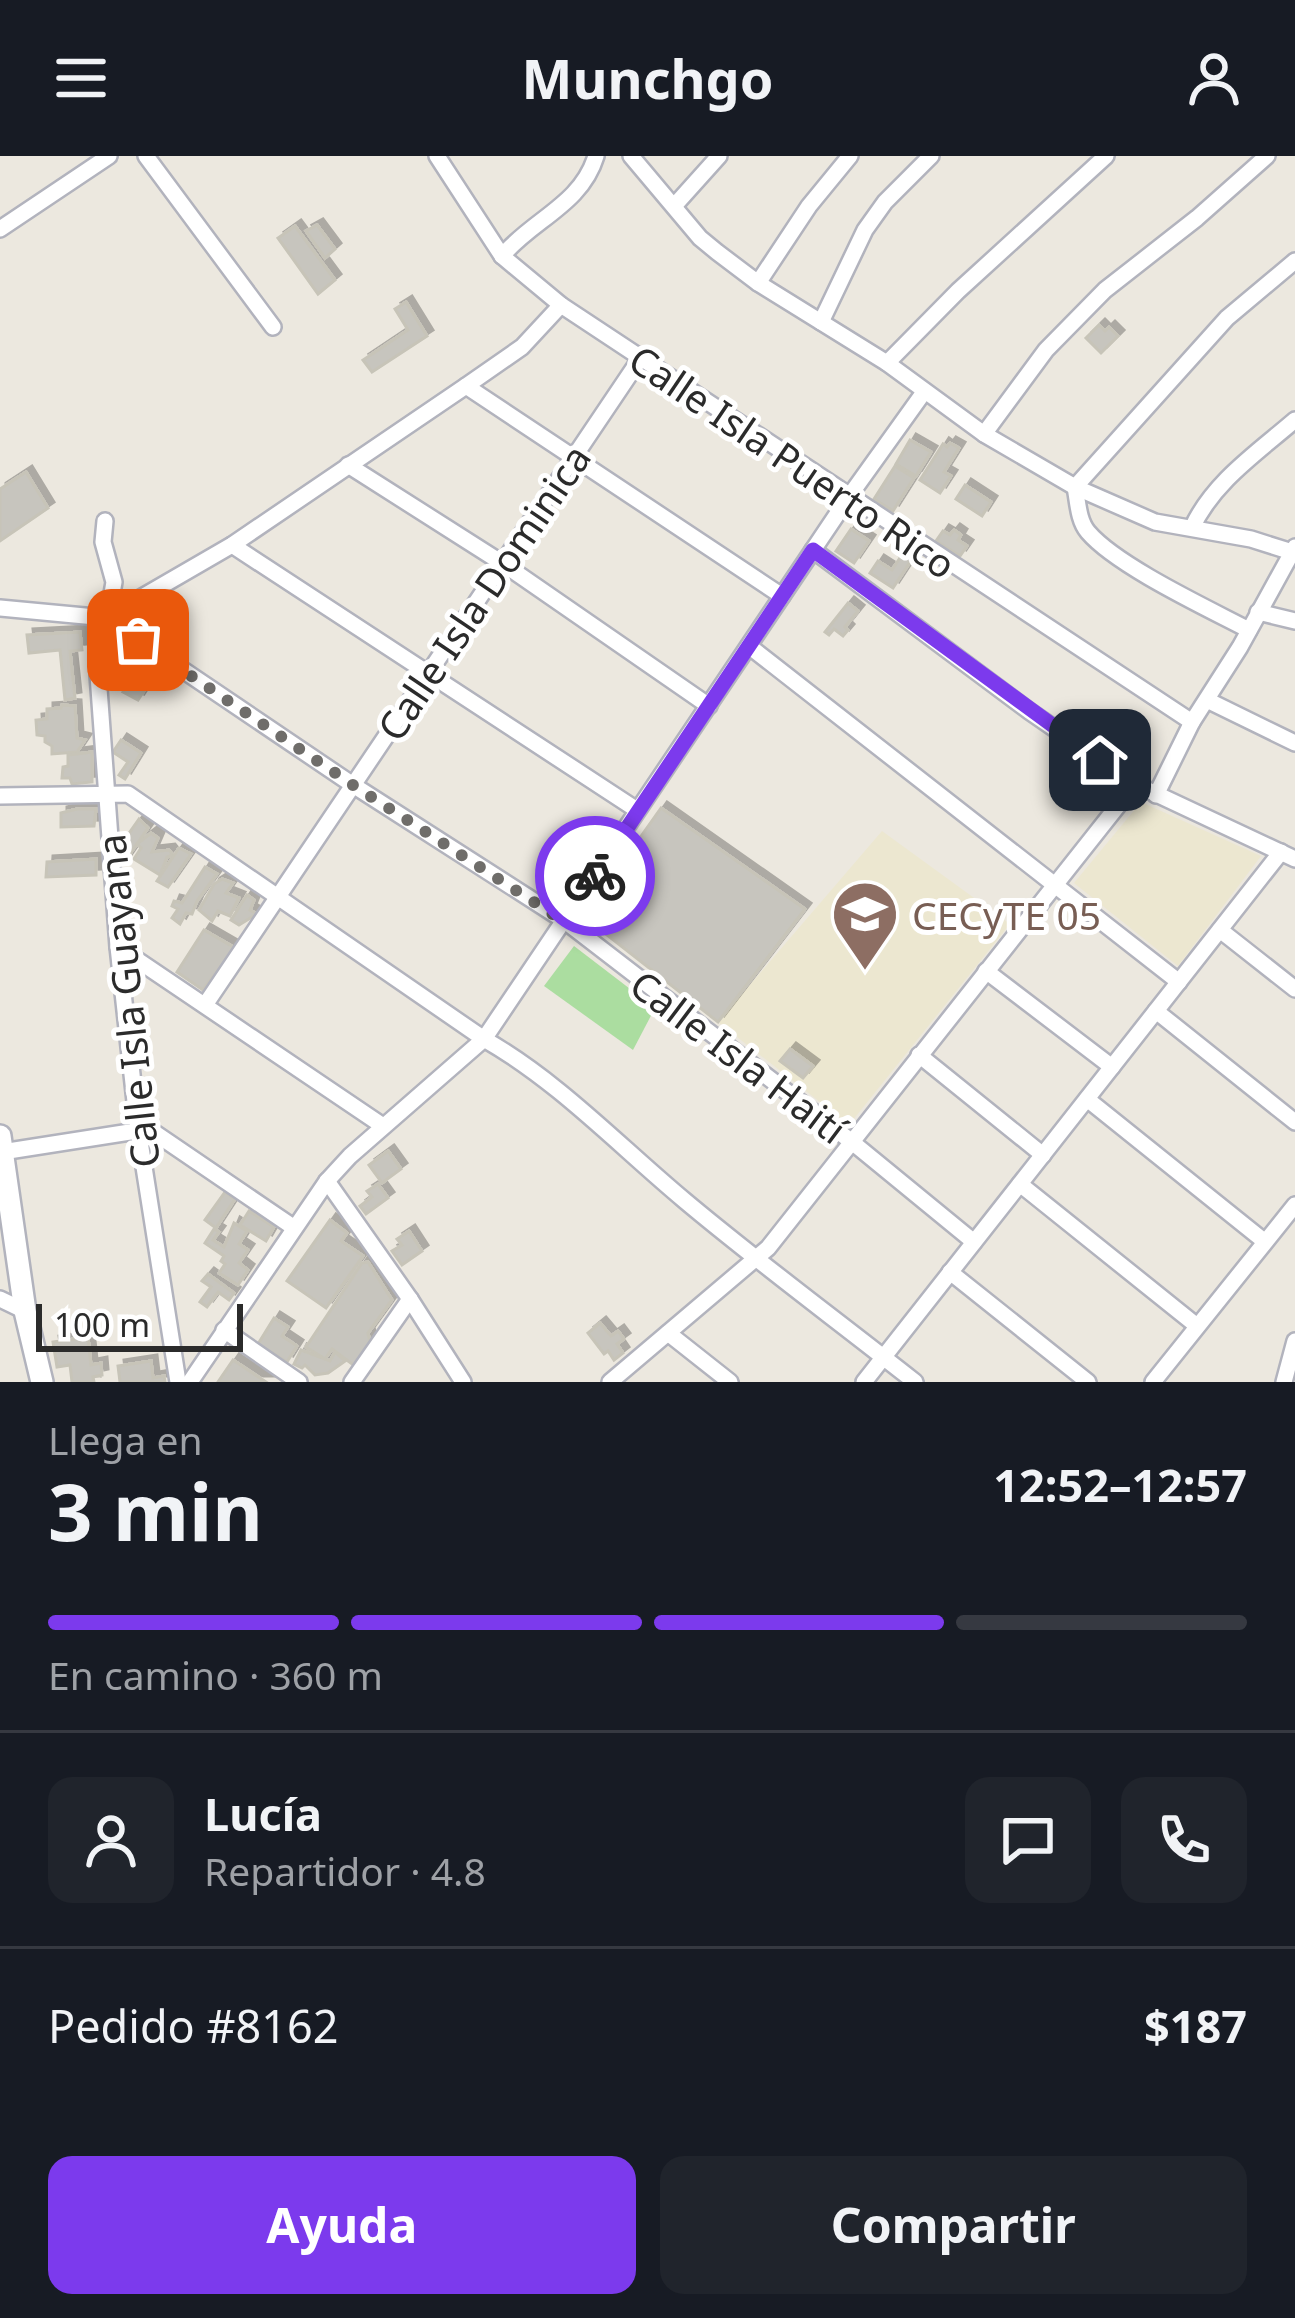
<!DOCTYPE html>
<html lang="es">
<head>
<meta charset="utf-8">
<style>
  body { margin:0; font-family:"Noto Sans",sans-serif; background:#20242c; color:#f1f3f6; height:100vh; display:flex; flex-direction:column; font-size:45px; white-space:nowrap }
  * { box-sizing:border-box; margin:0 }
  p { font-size:39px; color:#9ea1a6 }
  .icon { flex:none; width:66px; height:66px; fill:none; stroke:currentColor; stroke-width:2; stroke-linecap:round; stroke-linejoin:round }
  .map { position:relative; height:1226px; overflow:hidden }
  .panel { display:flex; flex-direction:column; background:#171b24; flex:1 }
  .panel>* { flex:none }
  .scale { position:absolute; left:36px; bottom:30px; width:207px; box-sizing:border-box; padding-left:12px; border:6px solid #2b2b2b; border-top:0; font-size:33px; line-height:42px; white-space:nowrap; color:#2b2b2b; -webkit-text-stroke:9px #fff; paint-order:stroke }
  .pin { position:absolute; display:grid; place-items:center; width:102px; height:102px; color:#fff; margin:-51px; border-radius:24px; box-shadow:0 6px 18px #0006 }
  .courier { position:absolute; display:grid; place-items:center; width:120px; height:120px; margin:-60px; border:9px solid #7c3aed; border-radius:50%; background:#fff; color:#222; box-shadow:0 3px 15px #0007 }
  .head em { font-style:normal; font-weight:700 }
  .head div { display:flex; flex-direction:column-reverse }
  .head { display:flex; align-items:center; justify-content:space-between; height:204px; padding:0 48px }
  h1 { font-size:78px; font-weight:700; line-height:90px }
  .bar { display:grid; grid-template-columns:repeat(4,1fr); gap:18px 12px; align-content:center; height:144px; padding:0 48px }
  .bar i { height:15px; border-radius:9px; background:#363941 }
  .bar .selected { background:#7c3aed }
  .bar p { grid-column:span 4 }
  .line { display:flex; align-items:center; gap:30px; padding:0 48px; border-top:3px solid #363941 }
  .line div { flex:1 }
  .round { display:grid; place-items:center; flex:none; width:126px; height:126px; border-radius:24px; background:#20242c }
  .action { display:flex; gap:24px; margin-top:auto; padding:24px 48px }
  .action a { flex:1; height:138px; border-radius:24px; background:#7c3aed; color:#fff; font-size:48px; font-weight:700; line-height:138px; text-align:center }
  .action a+a { background:#20242c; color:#f1f3f6 }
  header { display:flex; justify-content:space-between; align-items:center; height:156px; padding:0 48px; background:#171b24; font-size:54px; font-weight:700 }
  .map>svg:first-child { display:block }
</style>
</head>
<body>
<header><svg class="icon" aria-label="menu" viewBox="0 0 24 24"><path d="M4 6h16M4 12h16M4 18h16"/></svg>Munchgo<svg class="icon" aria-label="person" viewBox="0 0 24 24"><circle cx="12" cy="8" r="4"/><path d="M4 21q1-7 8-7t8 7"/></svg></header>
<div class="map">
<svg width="1295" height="1226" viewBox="0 0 1295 1226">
  <defs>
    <filter id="shadow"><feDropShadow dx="6" dy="-6" stdDeviation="0" flood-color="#0004"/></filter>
  </defs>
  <rect width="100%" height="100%" fill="#ece8df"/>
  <g fill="#ece7d0">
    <polygon points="1141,646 1261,700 1178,810 1074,727"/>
    <polygon points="882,675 1010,768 849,969 718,866"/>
  </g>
  <polygon fill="#abdda0" points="574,790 655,852 633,894 544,830"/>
  <g fill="#c7c5be" stroke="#c7c4b8" stroke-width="3" filter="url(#shadow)">
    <polygon points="317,69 335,93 325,102 306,75"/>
    <polygon points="295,70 335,124 318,138 278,82"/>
    <polygon points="406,146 427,180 372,216 363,204 408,174 395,153"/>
    <polygon points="1099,169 1105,175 1109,171 1118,180 1101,197 1086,182"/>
    <polygon points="910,284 931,296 916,320 896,308"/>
    <polygon points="950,287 959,292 944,316 951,320 940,337 920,324 943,288 947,291"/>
    <polygon points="895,310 914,322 893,355 874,343"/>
    <polygon points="26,316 48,352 0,385 0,333"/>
    <polygon points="965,329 991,346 982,360 956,343"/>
    <polygon points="851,373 869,385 854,407 836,395"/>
    <polygon points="954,374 961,379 958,384 967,390 960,400 936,385 943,375 950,379"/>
    <polygon points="905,394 914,400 893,432 870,417 878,405 892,414"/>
    <polygon points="848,447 858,455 845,471 848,474 843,480 834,473 829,479 825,476"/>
    <polygon points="80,476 82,494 70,495 75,542 65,544 60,494 29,497 27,479"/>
    <polygon points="141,510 155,518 138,544 123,536"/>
    <polygon points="62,549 75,550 77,582 85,584 77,596 52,598 52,590 45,586 45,580 37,579 36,564 47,563 47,553 61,552"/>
    <polygon points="121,584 141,597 125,623 119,619 128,606 113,596"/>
    <polygon points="92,596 92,626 72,628 70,622 62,622 63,611 68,610 68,599"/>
    <polygon points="661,652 805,753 718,866 584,761"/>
    <polygon points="77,653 96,653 94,670 61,671 61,657"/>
    <polygon points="139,663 148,672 127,702 125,683"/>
    <polygon points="151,677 158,682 152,696 169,694 173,699 167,701 160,719 134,703 141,692 137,688"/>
    <polygon points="179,692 191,698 168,731 157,725"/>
    <polygon points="96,703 96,719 46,721 47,706"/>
    <polygon points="205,711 217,718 197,745 192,758 186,757 180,768 172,762 178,753 172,750 174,745 182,747"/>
    <polygon points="222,723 233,727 226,737 239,742 230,760 218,755 212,765 199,754 214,728"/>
    <polygon points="247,739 254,744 250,754 257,758 239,769 231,764"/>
    <polygon points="204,774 235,792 203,834 177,816"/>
    <polygon points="790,893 813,910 803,922 780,905"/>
    <polygon points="388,995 401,1013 382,1027 369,1009"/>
    <polygon points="378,1028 388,1042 366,1058 360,1050 372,1041 367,1035"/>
    <polygon points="225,1036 235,1043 216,1072 205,1064"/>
    <polygon points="249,1055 274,1071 266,1085 240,1069"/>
    <polygon points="330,1064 347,1077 341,1085 363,1100 326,1152 287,1125"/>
    <polygon points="234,1067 247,1075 239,1088 248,1094 239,1107 248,1114 238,1129 219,1117 225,1108 221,1105 224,1100 205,1087 214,1073 219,1076 213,1084 224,1091"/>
    <polygon points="409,1075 422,1095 402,1109 392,1095 402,1089 397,1083"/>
    <polygon points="368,1106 392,1144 368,1177 371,1190 356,1211 332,1193 325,1203 306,1191 362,1107"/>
    <polygon points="208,1118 234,1137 229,1144 218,1136 207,1151 200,1146 211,1131 202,1125"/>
    <polygon points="274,1162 288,1171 282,1180 297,1190 287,1206 258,1188"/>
    <polygon points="600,1167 611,1180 618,1175 624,1183 617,1188 623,1197 614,1204 608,1195 604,1198 588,1177"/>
    <polygon points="88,1181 91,1209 101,1207 102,1219 93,1221 94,1226 72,1226 70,1209 57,1211 53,1186"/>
    <polygon points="301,1194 330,1205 335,1196 345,1205 328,1217 315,1219 305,1209 302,1212 294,1208"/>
    <polygon points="233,1204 266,1226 218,1226"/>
    <polygon points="151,1205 153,1222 164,1220 165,1226 120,1226 118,1210"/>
  </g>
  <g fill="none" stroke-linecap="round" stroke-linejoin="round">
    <g stroke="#b2b3bd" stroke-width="20">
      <g id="street">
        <polyline points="146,0 273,171"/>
        <polyline points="437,0 502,100 561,149 1192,566"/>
        <polyline points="631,0 700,82 717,96 758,127 887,207 984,278 1075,331 1155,366 1251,383 1292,396"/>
        <polyline points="675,49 719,0"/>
        <polyline points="0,73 109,0"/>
        <path d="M 502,100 C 533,63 581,49 596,0"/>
        <polyline points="758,127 809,50 850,0"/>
        <polyline points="821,166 865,74 885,46 931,0"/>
        <polyline points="887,207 958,135 1106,0"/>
        <polyline points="466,230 782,440"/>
        <polyline points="984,278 1046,194 1105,134 1197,62 1267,0"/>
        <polyline points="348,309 502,407 709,550"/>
        <polyline points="1075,331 1227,162 1295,105"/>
        <path d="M 1075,331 C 1078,346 1078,364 1088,376 C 1117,410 1207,452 1249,474"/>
        <polyline points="105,365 103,386 114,426 98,519 118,791 138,973 178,1226"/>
        <path d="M 1192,372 C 1213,326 1258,296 1295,264"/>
        <polyline points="232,389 637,654"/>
        <polyline points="813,394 1029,555 1135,628 1295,703"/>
        <polyline points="0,452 106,462 353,629 565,765 852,986 974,1086"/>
        <polyline points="1258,456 1295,465"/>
        <polyline points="106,462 232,389 466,230 522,191 561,149"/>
        <polyline points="749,490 1179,826"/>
        <polyline points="1207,544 1295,587"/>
        <polyline points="1156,639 1192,566 1240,491 1295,391"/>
        <path d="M 0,640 L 128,638 L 484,883 C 559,926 617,988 684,1044 C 759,1107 838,1165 915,1226"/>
        <polyline points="1220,774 1295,833"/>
        <polyline points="118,791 383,970"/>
        <polyline points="986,815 1112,911"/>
        <polyline points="205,849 640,203"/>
        <polyline points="1156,855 1295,966"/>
        <polyline points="919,899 1043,999"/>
        <polyline points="1087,943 1264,1085"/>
        <polyline points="2,996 149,973 293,1071"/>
        <polyline points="327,1025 410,1143 463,1226"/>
        <polyline points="1020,1028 1197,1170"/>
        <polyline points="950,1116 1088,1226"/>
        <polyline points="0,1143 25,1155"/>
        <polyline points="224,1174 299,1226"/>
        <polyline points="668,1177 730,1226"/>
        <polyline points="190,1226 327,1025 350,1000 484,883 848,342 924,236"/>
        <polyline points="352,1226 410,1143"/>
        <polyline points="610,1226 768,1092 1135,628"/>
        <polyline points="864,1226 1281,696"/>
        <polyline points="1153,1226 1295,1049"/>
        <polyline points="1284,1226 1295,1185"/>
      </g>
    </g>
    <g stroke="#b2b3bd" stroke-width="26">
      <polyline id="secondary" points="0,980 25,1155 42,1226"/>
    </g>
    <use href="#street" stroke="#fff" stroke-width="15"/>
    <use href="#secondary" stroke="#fff" stroke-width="21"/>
  </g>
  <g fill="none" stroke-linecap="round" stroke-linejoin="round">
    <polyline stroke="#6f6d6a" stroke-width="12" stroke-dasharray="0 21.6" points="138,484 353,629 565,766 595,720"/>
    <polyline stroke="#7c3aed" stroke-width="15" points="595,720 813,394 1100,604"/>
  </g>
  <defs>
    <g id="school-pin" transform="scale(3.45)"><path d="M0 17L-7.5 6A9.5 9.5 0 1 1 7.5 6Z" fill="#8d6e63" stroke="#fff"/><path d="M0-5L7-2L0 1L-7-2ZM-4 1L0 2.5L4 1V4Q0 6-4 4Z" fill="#fff"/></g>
  </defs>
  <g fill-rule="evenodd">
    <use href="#school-pin" x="865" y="758"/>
  </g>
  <g text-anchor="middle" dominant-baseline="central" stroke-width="10" stroke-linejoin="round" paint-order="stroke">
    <g font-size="39" fill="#2b2b2b" stroke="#fff">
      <text transform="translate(793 305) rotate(34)">Calle Isla Puerto Rico</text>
      <text transform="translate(483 436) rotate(-56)">Calle Isla Dominica</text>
      <text transform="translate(127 845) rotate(-96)">Calle Isla Guayana</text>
      <text transform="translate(739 900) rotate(37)">Calle Isla Haití</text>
    </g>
    <g font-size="39" fill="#785e54" stroke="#fff" text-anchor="start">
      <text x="912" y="758">CECyTE 05</text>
    </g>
  </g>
</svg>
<div class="scale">100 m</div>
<div class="pin" style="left:138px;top:484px;background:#ea580c"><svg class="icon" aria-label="bag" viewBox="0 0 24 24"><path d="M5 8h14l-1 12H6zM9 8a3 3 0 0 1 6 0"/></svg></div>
<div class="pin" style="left:1100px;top:604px;background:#1f2937"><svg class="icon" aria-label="home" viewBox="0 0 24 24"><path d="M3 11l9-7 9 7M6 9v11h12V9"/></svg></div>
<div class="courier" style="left:595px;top:720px"><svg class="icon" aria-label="bike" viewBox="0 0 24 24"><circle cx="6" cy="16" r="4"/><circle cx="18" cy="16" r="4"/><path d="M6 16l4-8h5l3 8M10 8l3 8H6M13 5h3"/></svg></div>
</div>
<section class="panel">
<div class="head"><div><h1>3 min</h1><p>Llega en</p></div><em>12:52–12:57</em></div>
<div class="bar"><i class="selected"></i><i class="selected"></i><i class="selected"></i><i></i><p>En camino · 360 m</p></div>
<div class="line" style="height:216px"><a class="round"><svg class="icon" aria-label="person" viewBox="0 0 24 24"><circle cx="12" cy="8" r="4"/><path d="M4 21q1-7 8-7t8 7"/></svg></a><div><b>Lucía</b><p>Repartidor · 4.8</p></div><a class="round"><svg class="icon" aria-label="chat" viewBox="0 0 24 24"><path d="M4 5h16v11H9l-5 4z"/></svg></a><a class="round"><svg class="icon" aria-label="phone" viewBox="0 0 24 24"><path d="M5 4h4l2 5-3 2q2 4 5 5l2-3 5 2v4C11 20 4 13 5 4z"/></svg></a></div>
<div class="line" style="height:156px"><div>Pedido #8162</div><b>$187</b></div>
<div class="action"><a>Ayuda</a><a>Compartir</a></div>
</section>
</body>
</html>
